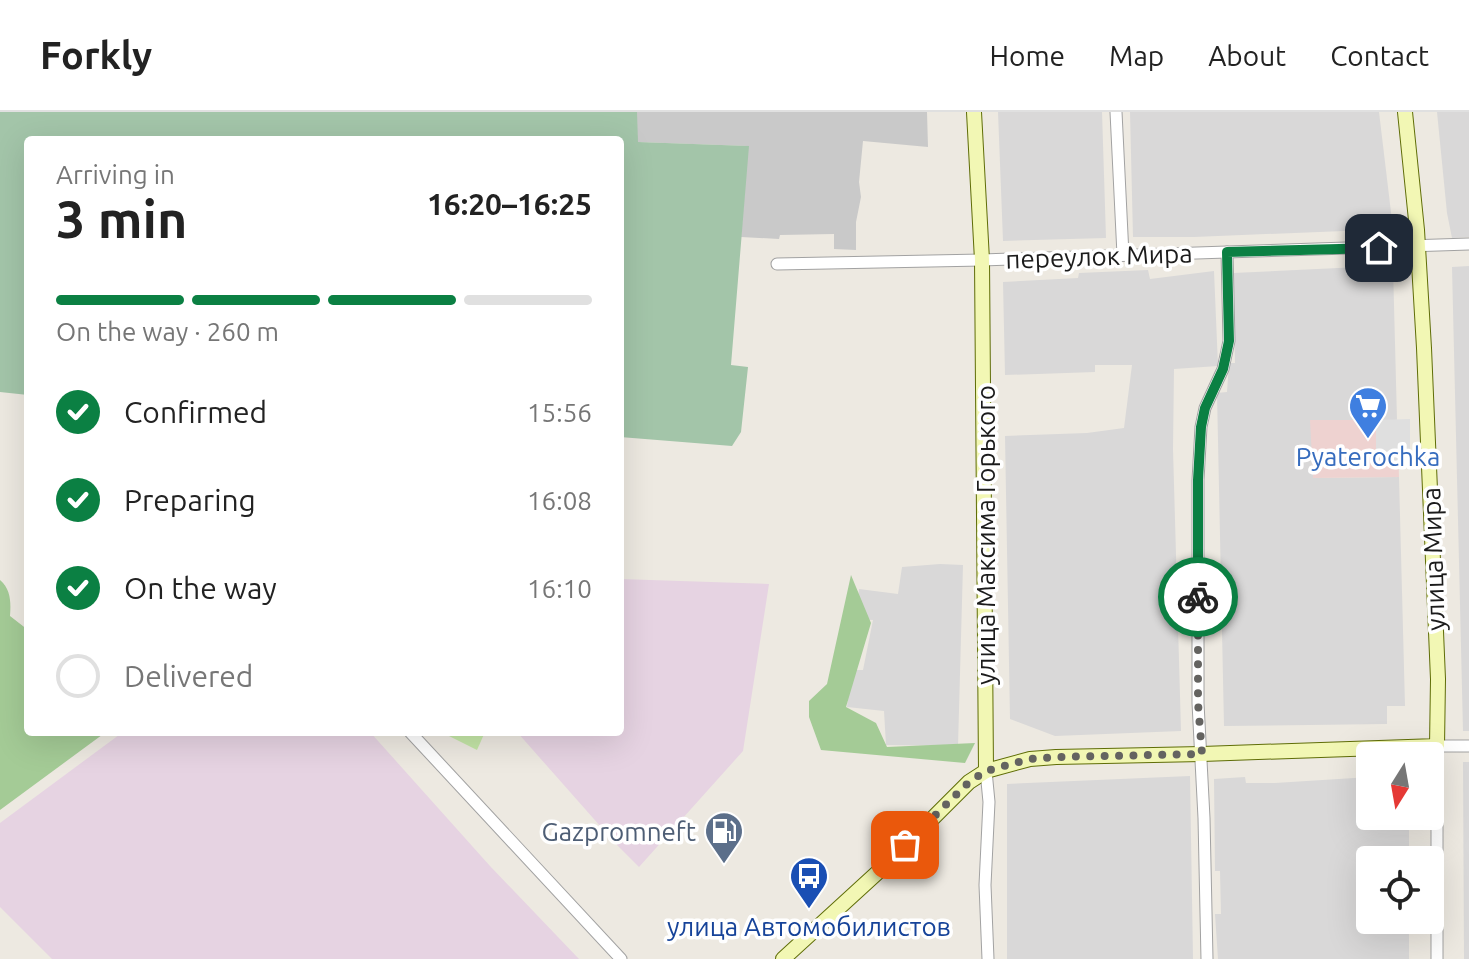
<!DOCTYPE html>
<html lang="en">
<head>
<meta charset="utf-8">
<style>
  body { margin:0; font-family:Ubuntu,sans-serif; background:#f6f6f6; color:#222; height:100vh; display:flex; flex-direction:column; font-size:30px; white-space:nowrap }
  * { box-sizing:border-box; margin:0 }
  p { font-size:26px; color:#767676 }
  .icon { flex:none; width:44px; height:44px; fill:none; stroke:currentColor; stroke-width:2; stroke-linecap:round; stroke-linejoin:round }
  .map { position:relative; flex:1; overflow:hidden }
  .drawer { position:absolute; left:24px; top:24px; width:600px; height:600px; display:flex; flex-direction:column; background:#fff; border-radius:8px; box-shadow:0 8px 32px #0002 }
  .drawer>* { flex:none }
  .needle { width:52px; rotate:191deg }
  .fabs { position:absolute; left:1356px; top:630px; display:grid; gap:16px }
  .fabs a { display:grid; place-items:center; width:88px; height:88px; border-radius:8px; background:#fff; box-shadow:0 8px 32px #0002; font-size:40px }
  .pin { position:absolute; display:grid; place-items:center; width:68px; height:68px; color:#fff; margin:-34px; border-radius:16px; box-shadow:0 4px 12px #0006 }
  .courier { position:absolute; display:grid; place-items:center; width:80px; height:80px; margin:-40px; border:6px solid #0b8043; border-radius:50%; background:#fff; color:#222; box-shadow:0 2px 10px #0007 }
  .headline em { font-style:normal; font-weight:700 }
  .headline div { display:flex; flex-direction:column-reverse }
  .headline { display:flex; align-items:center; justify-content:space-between; height:136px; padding:0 32px }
  h1 { font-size:52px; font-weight:700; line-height:60px }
  .bar { display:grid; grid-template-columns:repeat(4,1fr); gap:12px 8px; align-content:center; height:96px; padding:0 32px }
  .bar i { height:10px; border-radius:6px; background:#e0e0e0 }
  .bar .selected { background:#0b8043 }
  .bar p { grid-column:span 4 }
  ol { padding:0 32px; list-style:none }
  li { display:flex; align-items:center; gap:24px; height:88px }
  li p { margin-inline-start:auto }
  li .icon { padding:8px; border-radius:50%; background:#0b8043; color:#fff; stroke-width:4 }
  li:last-child { color:#767676 }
  li i { width:44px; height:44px; border:4px solid #e0e0e0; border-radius:50% }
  header { display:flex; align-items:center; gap:48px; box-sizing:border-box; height:112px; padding:0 40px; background:#fff; border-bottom:2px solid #e0e0e0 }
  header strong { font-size:38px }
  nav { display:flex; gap:44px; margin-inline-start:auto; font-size:28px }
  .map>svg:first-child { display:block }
</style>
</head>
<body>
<header>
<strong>Forkly</strong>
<nav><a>Home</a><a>Map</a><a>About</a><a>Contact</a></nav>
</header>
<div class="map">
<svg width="1469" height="847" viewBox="0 0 1469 847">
  <rect width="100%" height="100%" fill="#ede9e1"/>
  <g fill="#d9d8d8">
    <polygon points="998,0 1102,0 1106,126 1003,129"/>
    <polygon points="1130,0 1379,0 1393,117 1194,125 1133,125"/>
    <polygon points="1437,0 1469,0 1469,125 1452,126 1447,101"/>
    <polygon points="1469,154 1469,619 1463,619 1452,155"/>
    <polygon points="1359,155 1393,155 1397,308 1311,308 1314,366 1399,365 1405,594 1387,594 1387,612 1224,614 1217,281 1227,280 1229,251 1235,251 1233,161"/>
    <polygon points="1148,158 1150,167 1214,159 1218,254 1174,257 1173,337 1181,619 1055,624 1010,607 1005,324 1087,321 1124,316 1132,253 1095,253 1095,260 1005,263 1003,170 1078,166 1079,161"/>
    <polygon points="940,452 963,453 958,634 886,633 884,599 847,595 851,558 863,558 873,508 856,507 859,477 898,482 902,455"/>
    <polygon points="1463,650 1469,650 1469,847 1464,847"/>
    <polygon points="1190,664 1193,847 1007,847 1007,672"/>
    <polygon points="1245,665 1246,671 1275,671 1370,665 1370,704 1409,704 1409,748 1370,748 1370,808 1409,808 1409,847 1218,847 1215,802 1221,802 1220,759 1215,759 1214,667"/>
  </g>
  <polygon fill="#eed2d0" points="1310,308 1397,308 1399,365 1313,366"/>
  <g fill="#e6d3e2">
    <polygon points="620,467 769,472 743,639 639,755 616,732 517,620 620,620"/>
    <polygon points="123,620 370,620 490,754 579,847 52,847 0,795 0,711"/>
  </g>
  <polygon fill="#c9c9c9" points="637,0 927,0 928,35 863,29 859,70 861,85 856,110 856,138 834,137 834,122 780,123 779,127 741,125 748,34 637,30"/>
  <polygon fill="#c4e6a7" points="441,620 485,620 477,638"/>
  <g fill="#a4cb96">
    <polygon points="851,463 871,511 846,595 876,611 887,635 975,631 965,651 821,638 809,605 809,589 827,572"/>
    <path d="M 0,468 C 11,477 11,491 10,504 L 28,518 L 28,620 L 106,620 L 0,698 Z"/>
  </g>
  <polygon fill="#a3c5a9" points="0,0 637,0 638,30 749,34 731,253 748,255 741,320 732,334 620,325 620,28 28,28 28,283 0,280"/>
  <polygon fill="#dfdfdf" points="1410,307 1410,350 1376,351 1376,308"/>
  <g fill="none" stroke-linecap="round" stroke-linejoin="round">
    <g stroke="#a2a2a2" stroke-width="13">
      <g id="street">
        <polyline points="1116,0 1123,143"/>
        <polyline points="777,152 982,148 1469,132"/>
        <polyline points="410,620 621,847"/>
        <polyline points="986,659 989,690 985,773 988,847"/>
        <polyline points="1207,847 1204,706 1198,591 1198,368 1201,315 1205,296 1223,257 1229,229 1227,140"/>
        <polyline points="1437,847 1437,634 1469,634"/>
      </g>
    </g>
    <g stroke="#5f6d07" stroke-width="16">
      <g id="secondary">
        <polyline points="974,0 982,148 986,659"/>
        <polyline points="783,847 889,750 969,670 986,659 1030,647 1056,645 1202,642 1437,634 1438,567 1424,236 1417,118 1405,0"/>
      </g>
    </g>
    <use href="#street" stroke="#fff" stroke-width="11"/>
    <use href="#secondary" stroke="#f2f7b4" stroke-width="14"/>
  </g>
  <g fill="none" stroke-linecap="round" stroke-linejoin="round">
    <polyline stroke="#646360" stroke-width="8" stroke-dasharray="0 14.4" points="905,733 969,670 986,659 1030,647 1056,645 1202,642 1198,591 1198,485"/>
    <polyline stroke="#0b8043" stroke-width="10" points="1198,485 1198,368 1201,315 1205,296 1223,257 1229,229 1227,140 1379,136"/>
  </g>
  <defs>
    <g id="supermarket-pin" transform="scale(2)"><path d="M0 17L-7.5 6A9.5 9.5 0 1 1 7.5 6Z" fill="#3f7fe0" stroke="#fff"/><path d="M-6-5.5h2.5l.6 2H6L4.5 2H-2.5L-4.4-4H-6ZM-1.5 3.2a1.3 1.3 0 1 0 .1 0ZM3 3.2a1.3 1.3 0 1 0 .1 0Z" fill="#fff"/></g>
    <g id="fuel-pin" transform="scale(2)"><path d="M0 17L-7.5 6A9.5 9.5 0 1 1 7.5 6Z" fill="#5c6f8a" stroke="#fff"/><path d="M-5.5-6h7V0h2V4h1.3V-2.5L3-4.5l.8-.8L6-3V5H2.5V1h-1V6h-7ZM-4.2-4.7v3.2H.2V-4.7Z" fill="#fff"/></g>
    <g id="bus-pin" transform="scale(2)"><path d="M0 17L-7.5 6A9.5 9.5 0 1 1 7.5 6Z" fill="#1a4fb4" stroke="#fff"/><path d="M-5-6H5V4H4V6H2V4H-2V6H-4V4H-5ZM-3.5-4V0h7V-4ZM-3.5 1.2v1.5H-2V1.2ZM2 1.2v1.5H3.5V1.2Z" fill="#fff"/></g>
  </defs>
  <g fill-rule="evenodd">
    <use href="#supermarket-pin" x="1368" y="294"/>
    <use href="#fuel-pin" x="724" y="719"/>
    <use href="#bus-pin" x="809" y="764"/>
  </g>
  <g text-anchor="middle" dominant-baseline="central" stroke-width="7" stroke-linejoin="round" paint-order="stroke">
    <g font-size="26" fill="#1b1b1b" stroke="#fff">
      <text transform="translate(1099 144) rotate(-2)">переулок Мира</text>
      <text transform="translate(985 423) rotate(-90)">улица Максима Горького</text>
      <text transform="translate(1433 447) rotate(-92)">улица Мира</text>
    </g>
    <g font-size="26" fill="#366cbe" stroke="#fff">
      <text x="1368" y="344">Pyaterochka</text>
    </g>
    <g font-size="26" fill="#4e5e75" stroke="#fff" text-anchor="end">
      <text x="696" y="719">Gazpromneft</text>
    </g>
    <g font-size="26" fill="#164399" stroke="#fff">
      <text x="809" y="814">улица Автомобилистов</text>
    </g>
  </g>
</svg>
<div class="fabs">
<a><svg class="needle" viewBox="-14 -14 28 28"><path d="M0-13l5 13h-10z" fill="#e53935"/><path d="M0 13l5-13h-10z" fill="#767676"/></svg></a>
<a><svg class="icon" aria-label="locate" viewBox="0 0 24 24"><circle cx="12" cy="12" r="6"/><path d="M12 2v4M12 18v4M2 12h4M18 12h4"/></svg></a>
</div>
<div class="pin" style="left:905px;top:733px;background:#ea580c"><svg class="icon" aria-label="bag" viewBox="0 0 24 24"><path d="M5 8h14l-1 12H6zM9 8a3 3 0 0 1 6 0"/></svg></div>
<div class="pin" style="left:1379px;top:136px;background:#1f2937"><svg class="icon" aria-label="home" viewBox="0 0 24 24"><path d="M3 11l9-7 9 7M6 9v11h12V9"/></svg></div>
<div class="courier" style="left:1198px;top:485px"><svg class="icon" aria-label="bike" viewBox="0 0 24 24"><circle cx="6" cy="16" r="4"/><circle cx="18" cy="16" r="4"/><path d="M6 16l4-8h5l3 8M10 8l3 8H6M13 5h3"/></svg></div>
<section class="drawer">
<div class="headline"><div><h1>3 min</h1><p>Arriving in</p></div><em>16:20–16:25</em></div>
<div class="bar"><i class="selected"></i><i class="selected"></i><i class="selected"></i><i></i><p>On the way · 260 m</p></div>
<ol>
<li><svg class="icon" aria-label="check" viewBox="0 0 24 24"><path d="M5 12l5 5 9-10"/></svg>Confirmed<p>15:56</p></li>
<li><svg class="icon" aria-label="check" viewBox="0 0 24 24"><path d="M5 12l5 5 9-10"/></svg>Preparing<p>16:08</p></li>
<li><svg class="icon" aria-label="check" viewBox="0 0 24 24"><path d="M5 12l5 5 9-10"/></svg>On the way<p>16:10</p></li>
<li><i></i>Delivered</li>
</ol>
</section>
</div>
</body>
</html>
